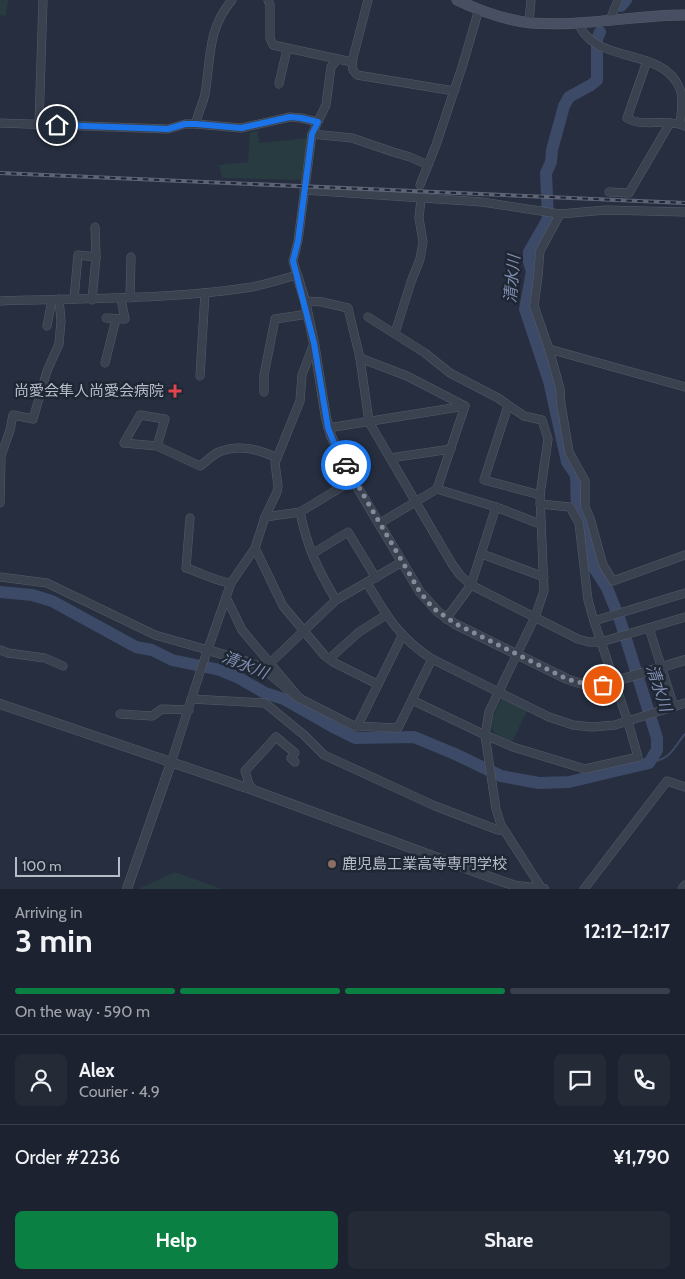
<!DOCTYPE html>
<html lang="en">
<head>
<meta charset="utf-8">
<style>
  body { margin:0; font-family:Cabin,"Noto Sans JP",sans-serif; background:#252a37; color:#f1f3f6; height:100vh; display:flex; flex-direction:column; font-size:19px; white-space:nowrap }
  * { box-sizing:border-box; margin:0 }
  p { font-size:16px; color:#a0a4aa }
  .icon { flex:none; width:28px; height:28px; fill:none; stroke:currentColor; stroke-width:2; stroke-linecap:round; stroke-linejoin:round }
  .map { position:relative; height:889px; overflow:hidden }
  .side { display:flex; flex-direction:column; background:#1c222f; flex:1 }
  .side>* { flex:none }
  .scale { position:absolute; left:15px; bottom:12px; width:105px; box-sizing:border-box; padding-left:5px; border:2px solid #b7bcc9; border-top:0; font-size:14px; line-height:18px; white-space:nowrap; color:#b7bcc9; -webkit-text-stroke:4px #1f2634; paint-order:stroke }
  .pin { position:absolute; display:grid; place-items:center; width:42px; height:42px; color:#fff; margin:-21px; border:2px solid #fff; border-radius:50%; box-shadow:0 1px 5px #0007 }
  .courier { position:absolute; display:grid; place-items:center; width:50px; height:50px; margin:-25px; border:4px solid #1a73e8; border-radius:50%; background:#fff; color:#222; box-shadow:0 1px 6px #0007 }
  .head em { font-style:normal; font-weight:800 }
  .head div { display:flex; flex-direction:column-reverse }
  .head { display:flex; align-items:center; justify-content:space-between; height:85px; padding:0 15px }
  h1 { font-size:32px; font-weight:800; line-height:38px }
  .bar { display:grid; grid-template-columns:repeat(4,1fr); gap:8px 5px; align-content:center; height:60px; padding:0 15px }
  .bar i { height:6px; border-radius:4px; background:#3a3f4b }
  .bar .active { background:#0b8043 }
  .bar p { grid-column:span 4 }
  .line { display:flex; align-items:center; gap:12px; padding:0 15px; border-top:1px solid #3a3f4b }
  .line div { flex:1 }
  .round { display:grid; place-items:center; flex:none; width:52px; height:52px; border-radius:8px; background:#252a37 }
  .button { display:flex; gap:10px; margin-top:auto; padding:10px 15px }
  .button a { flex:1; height:58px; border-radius:8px; background:#0b8043; color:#fff; font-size:20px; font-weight:800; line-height:58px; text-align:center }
  .button a+a { background:#252a37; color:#f1f3f6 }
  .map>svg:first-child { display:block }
</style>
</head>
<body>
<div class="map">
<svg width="685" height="889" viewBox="0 0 685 889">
  <rect width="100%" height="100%" fill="#262e3f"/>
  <g fill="#283b40">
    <polygon points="0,0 8,0 6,16 0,15"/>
    <polygon points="258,131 259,143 308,138 301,180 222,178 219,165 248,162 250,132"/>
    <path d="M 503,697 L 528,709 L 512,742 C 507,739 499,736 494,732 C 486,724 499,705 503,697 Z"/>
    <polygon points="175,872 222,889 138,889"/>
  </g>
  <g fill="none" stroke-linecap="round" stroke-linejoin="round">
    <path stroke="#3d4a67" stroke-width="2" d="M 649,763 C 672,758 671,751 685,734"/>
    <g stroke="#3d4a67" stroke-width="12">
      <polyline points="621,6 626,0"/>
      <polyline points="0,592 32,595 52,601 136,647 152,650 172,660 220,670 239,678 265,693 284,699 335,728 355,738 414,737 455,754 501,776 539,783 569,782 649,763 657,750 657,738 620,620 607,588 593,566 583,521 577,511 576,475 567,462 549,381 525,309 532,271 529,262 529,252 548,219 546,173 551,162 552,150 564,106 569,97 591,85 597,80 597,39 600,32"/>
    </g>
    <g stroke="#555c69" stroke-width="9">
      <g id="minor">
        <polyline points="268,0 270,5 270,38 273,45 352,62"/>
        <polyline points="368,0 352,62 353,70 357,75 454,91"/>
        <polyline points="610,20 618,0"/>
        <polyline points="529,22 531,0"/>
        <path d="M 578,22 C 593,66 663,45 680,89 C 684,100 681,113 680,124 L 685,126"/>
        <path d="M 647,61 L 627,118 C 640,126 655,121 670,123"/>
        <polyline points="279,84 287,49"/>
        <polyline points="0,123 168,129 185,124 196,124 241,128 290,117 301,118 318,122"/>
        <polyline points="39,124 43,0"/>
        <path d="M 196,124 C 197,114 203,104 205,94 C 211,59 207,29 232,0"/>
        <polyline points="312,134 352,138 393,152 410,157 428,165"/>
        <polyline points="420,185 436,145 463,64 479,9"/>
        <polyline points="304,190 482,202 560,214 606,210 685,212"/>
        <polyline points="609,192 629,193 670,123 680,124"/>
        <polyline points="560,214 540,251 538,276 534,306 549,349 560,389 561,404 569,452 585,481 585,507 590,518 603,565 613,581 685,555"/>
        <polyline points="130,298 131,257"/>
        <polyline points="74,299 78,255 96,257"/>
        <polyline points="92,300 96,257 95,227"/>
        <path d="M 0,301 C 84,298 169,300 252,287 C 267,284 282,279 297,275 L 293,261 L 298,241 L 312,134 L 326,105 L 331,67 L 338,59"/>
        <polyline points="305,301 322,302 348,308 360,358 369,422 452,564 460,575 471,585 578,639 589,642 601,642 685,617"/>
        <polyline points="368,317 425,353 450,373 498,398 524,416 542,420 548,439 540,495 544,591 535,617 489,712 485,735 496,809 501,825 542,889"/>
        <polyline points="106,318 125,319 121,299"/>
        <polyline points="47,326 52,300"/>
        <polyline points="395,333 411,282 420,259 423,242 419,218 421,199"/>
        <polyline points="549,349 685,387"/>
        <polyline points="360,358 407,376 465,406 437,489 380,523"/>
        <polyline points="105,363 116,319"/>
        <polyline points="200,376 205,293"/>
        <polyline points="264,392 264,375 275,319 308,314"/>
        <polyline points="508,406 484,480 540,495"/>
        <polyline points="328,428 465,406"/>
        <path d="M 157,446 L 165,419 L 140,415 L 124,443 L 157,446 L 200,466 C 206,462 212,455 219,452 C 239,444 259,449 277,458"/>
        <polyline points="390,458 451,449"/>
        <polyline points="437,489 496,507 540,524"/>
        <polyline points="0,503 1,456 10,430 13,415 33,419 47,371 59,344 61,321 59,299"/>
        <path d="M 300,512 C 307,547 318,570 336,600"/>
        <polyline points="265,517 300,512 353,480"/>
        <path d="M 190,518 L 186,568 C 202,573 215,581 231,583"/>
        <polyline points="255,548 283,606 325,656 333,662 377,684"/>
        <polyline points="312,554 348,532 376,578"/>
        <polyline points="482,554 544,577"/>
        <polyline points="0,577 47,583 155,635 208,650"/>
        <path d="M 367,583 C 387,616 399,638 432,659 L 549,717 L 573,725 L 592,727 L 615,725 L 685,703"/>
        <polyline points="226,597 242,630 299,698 354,726 398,728 432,659"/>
        <polyline points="446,619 471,585 496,507"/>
        <polyline points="594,621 685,593"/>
        <polyline points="649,628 674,707"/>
        <polyline points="0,650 8,653 45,658 63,666"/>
        <polyline points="329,659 359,632 386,615"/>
        <polyline points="266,667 336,600 402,562"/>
        <polyline points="191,699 265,703 304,735 324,755 435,806 498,830 503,830"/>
        <polyline points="412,700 485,735 513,747 585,769 638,757 628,722 594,621 588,600 579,523 570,507 540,504"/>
        <polyline points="120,714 152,716 162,709 189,710"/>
        <polyline points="357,727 402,636"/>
        <polyline points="171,763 200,672 231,583 255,548 265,517 277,492 278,486 275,463 300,401 302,375 314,343"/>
        <polyline points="253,790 249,784 245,771 276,737 295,753 291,758 295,762"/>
        <polyline points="584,889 667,781 685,787"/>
        <polyline points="682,889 685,885"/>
      </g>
    </g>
    <g stroke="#555c69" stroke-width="10">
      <g id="tertiary">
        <path d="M 297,275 L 305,301 L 314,343 L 326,418 L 331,436 L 353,480 L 420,592 L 438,612 L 455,624 L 567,679 C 579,684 593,686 606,684 L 685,660"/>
        <polyline points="208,650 248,662 264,669 299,698"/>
        <polyline points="0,704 253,790 498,880 516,886 544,889"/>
        <polyline points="127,889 171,763"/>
      </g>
    </g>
    <g stroke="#555c69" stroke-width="11">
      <path id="secondary" d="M 457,0 C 480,11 506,20 531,23 C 582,27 634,15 685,15"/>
    </g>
    <use href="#minor" stroke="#3a414f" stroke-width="8"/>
    <use href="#tertiary" stroke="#3a414f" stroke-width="9"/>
    <use href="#secondary" stroke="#494f62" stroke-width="10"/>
    <g stroke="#5d6476" stroke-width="4">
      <polyline id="rail" points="0,173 685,203"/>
    </g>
    <use href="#rail" stroke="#1f2634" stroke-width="2" stroke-dasharray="5.5" stroke-linecap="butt"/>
  </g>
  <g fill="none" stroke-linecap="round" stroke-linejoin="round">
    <polyline stroke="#848a99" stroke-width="5" stroke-dasharray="0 9" points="346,465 420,592 433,608 456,624 567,679 586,684 603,685"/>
    <polyline stroke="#1a73e8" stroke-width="6" points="57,125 168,129 185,124 196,124 241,128 290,117 301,118 318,122 312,134 298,241 293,261 314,343 328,428 334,443 346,465"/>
  </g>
  <path fill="#e0444e" stroke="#1f2634" stroke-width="2" d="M172.5 383.5h5v5h5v5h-5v5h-5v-5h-5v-5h5z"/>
  <circle fill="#8d6e63" stroke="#1f2634" stroke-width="2" cx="332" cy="864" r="5"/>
  <g text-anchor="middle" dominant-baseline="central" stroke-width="5" stroke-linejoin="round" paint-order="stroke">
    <g font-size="15" fill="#b7bcc9" stroke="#1f2634" text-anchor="end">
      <text x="164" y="391">尚愛会隼人尚愛会病院</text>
      <text x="342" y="864" text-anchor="start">鹿児島工業高等専門学校</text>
    </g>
    <g font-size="16" font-style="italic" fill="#808fb0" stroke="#1f2634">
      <text transform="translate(512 279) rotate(-85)">清水川</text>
      <text transform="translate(245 665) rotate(22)">清水川</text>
      <text transform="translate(659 688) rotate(72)">清水川</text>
    </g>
  </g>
</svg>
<div class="scale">100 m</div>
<div class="pin" style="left:603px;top:685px;background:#ea580c"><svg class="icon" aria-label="bag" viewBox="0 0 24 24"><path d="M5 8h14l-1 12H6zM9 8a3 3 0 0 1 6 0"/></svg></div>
<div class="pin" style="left:57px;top:125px;background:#1f2937"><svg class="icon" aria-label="home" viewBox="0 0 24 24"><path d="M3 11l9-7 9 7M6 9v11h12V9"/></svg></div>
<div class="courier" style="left:346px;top:465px"><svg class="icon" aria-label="car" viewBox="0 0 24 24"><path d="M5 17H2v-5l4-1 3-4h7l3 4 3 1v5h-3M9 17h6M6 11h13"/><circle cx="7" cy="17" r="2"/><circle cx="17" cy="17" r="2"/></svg></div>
</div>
<section class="side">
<div class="head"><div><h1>3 min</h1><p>Arriving in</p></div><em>12:12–12:17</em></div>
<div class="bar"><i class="active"></i><i class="active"></i><i class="active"></i><i></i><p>On the way · 590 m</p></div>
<div class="line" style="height:90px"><a class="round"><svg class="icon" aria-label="person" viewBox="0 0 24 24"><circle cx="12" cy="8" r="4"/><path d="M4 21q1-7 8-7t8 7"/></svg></a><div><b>Alex</b><p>Courier · 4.9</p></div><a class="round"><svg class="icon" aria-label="chat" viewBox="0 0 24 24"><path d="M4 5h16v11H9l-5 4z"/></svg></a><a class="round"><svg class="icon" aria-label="phone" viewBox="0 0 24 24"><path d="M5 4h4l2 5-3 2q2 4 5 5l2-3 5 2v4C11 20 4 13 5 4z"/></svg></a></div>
<div class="line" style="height:65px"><div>Order #2236</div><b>¥1,790</b></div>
<div class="button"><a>Help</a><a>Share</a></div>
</section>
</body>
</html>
